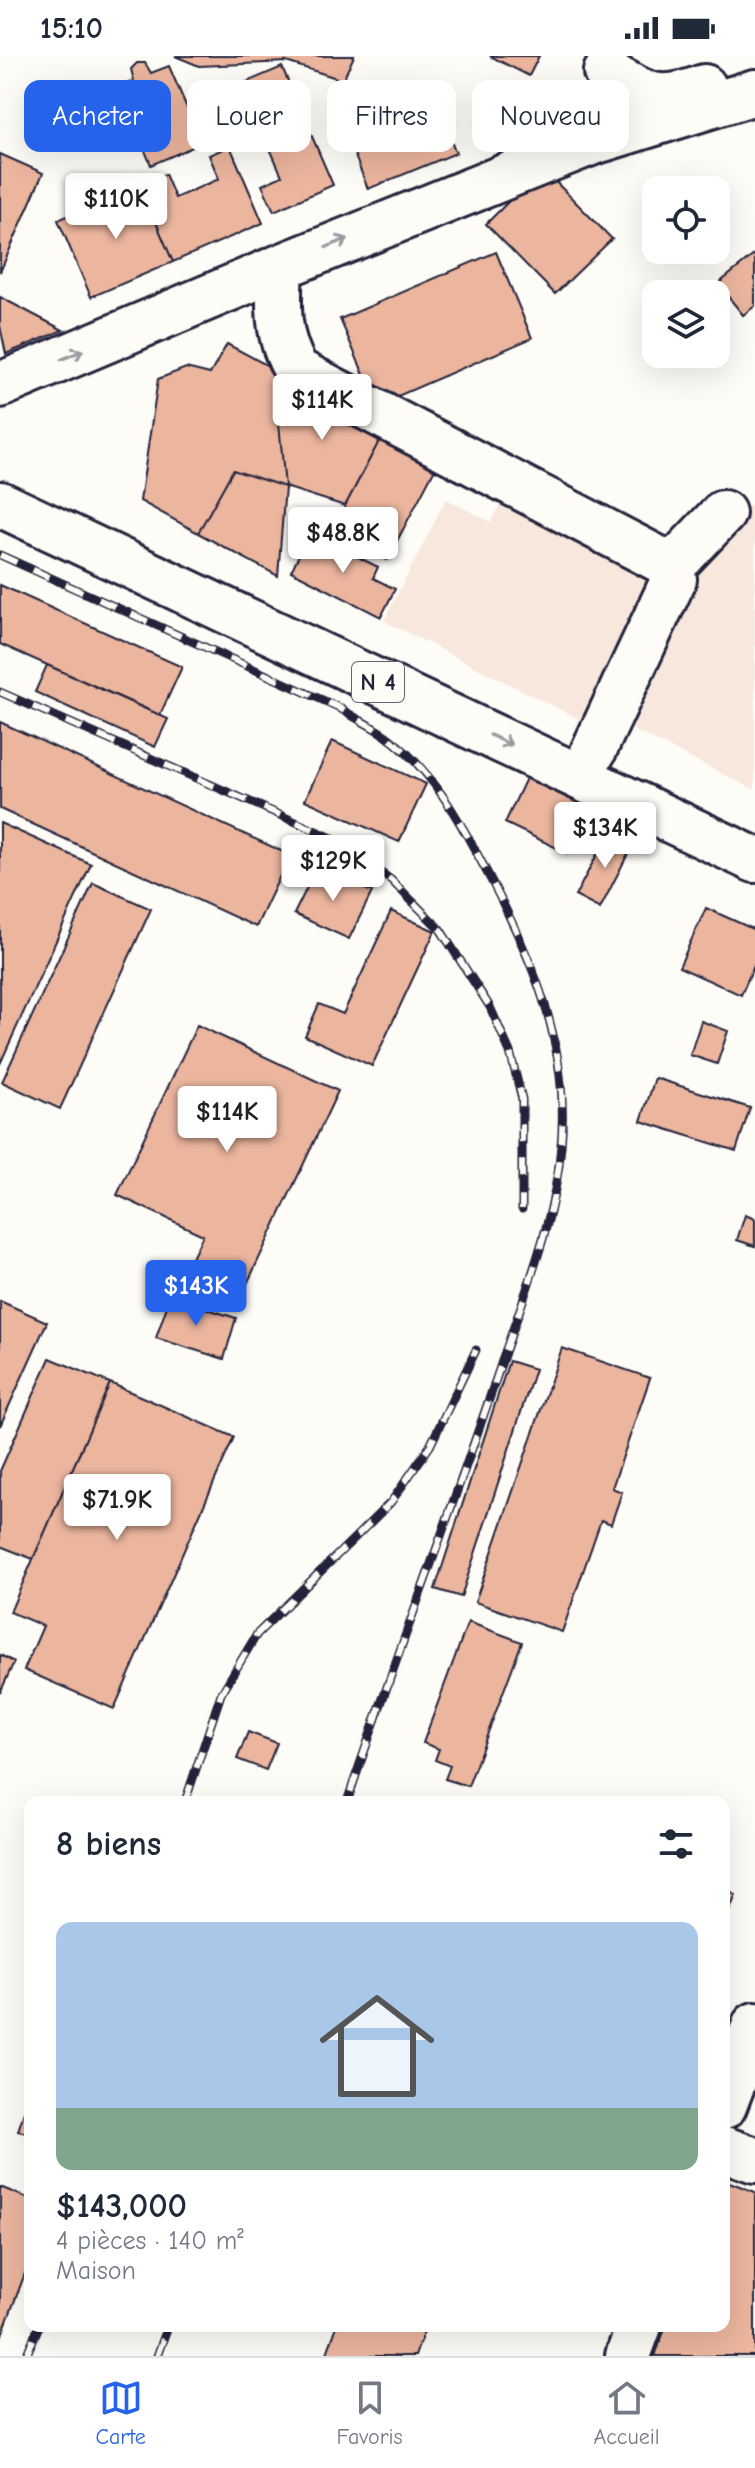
<!DOCTYPE html>
<html lang="fr">
<meta charset="utf-8">
<style>
:root{--surface:#fff;--page:#f2f2f3;--text:#1f2937;--muted:#747a83;--line:#e0e1e3;--accent:#2563eb}
body{margin:0;font-family:"Comic Neue",sans-serif;background:var(--page);color:var(--text);height:100vh;display:flex;flex-direction:column;font-size:30px;white-space:nowrap}
*{box-sizing:border-box;margin:0}
p{font-size:26px;color:var(--muted)}
.icon{flex:none;width:44px;height:44px;fill:none;stroke:currentColor;stroke-width:2;stroke-linecap:round;stroke-linejoin:round}
.map{position:relative;flex:1;overflow:hidden}
.panel{position:absolute;left:24px;top:1740px;width:706px;height:536px;display:flex;flex-direction:column;background:var(--surface);border-radius:16px;box-shadow:0 8px 32px #0002}
.panel>*{flex:none}
.guide{position:absolute;left:24px;top:24px;width:708px;height:72px;display:flex;gap:16px}
.buttons{position:absolute;left:642px;top:120px;display:grid;gap:16px}
.buttons a{display:grid;place-items:center;width:88px;height:88px;border-radius:16px;background:var(--surface);box-shadow:0 8px 32px #0002;font-size:40px}
.price{position:absolute;translate:-50% -68px;padding:0 18px;border-radius:8px;background:#fff;color:#222;font-size:26px;line-height:52px;filter:drop-shadow(0 2px 4px #0008)}
.price::after{content:'';position:absolute;left:50%;top:48px;width:24px;height:18px;margin-left:-12px;background:inherit;clip-path:polygon(0 0,100% 0,50% 100%)}
.price.selected{background:var(--accent);color:#fff}
ul{padding:0;list-style:none}
li{display:grid;align-content:center;gap:16px;height:424px;padding:0 32px}
li span{display:grid;place-items:center;height:248px;border-radius:16px;color:#555}
li>.icon{margin-inline-start:auto}
span .icon{width:144px;height:144px;fill:#fffc;stroke-width:1}
li b{font-size:34px}
h2{display:flex;justify-content:space-between;align-items:center;height:96px;padding:0 32px;font-size:34px}
.chip{padding:0 28px;border-radius:16px;background:var(--surface);box-shadow:0 8px 32px #0002;font-size:28px;line-height:72px}
.chip.selected{background:var(--accent);color:#fff}
.status{display:flex;justify-content:space-between;align-items:center;height:56px;padding:0 40px;background:var(--surface);direction:ltr}
.status svg{height:22px;fill:currentColor}
.dock{display:flex;justify-content:space-around;align-items:center;height:112px;border-top:2px solid var(--line);background:var(--surface);font-size:22px;color:var(--muted)}
.dock a{display:grid;justify-items:center;gap:4px}
.dock .selected{color:var(--accent)}
.map>svg:first-child{display:block}
.built{fill:#f8e7dc}
.building{fill:#ebb59e;stroke:#22223b;stroke-width:2}
.lines{fill:none;stroke-linecap:round;stroke-linejoin:round}
.minor-casing{stroke:#22223b;stroke-width:50}
.major-casing{stroke:#22223b;stroke-width:50}
.minor{stroke:#fdfcf7;stroke-width:44}
.major{stroke:#fdfcf7;stroke-width:44}
.rail-casing{stroke:#22223b;stroke-width:9}
.rail{stroke:#fdfcf7;stroke-width:6;stroke-dasharray:18;stroke-linecap:butt}
.oneway{stroke:#9a9aa2}
.labels{text-anchor:middle;stroke-width:8;stroke-linejoin:round;paint-order:stroke}
.shield{fill:#fdfcf7;stroke:#646373;stroke-width:2}
.shield-label{font-size:24px;font-weight:bold;fill:#22223b}
</style>
<div class="status"><b>15:10</b><svg viewBox="0 0 49 12"><path d="M0 12V9h3v3zM5 12V6h3v6zM10 12V3h3v9zM15 12V0h3v12zM26 1h20v11H26zM47 4h2v5h-2z"/></svg></div>
<div class="map">
<svg width="755" height="2300" viewBox="0 0 755 2300">
<rect width="100%" height="100%" fill="#fdfcf7"/>
<filter id="ink" filterUnits="userSpaceOnUse"><feTurbulence type="fractalNoise" baseFrequency=".0125" numOctaves="2"/><feDisplacementMap in="SourceGraphic" scale="16" xChannelSelector="R" yChannelSelector="G"/><feConvolveMatrix kernelMatrix="1 2 1 2 8 2 1 2 1" color-interpolation-filters="sRGB"/></filter>
<g filter="url(#ink)">
<path class="built" d="M507,435l158,79 -78,153 -203,-102 62,-122 45,23z
M755,444v290l-140,-69 76,-152z"/>
<path class="building" d="M175,0h179l-11,24 -57,-18 -87,4z
M490,0h49l-10,20z
M137,7h8l6,10 18,-7 33,77 -51,22 -33,-78 16,-6 -3,-12z
M282,11l51,118 -59,26 -12,-26 20,-9 -40,-92z
M438,54l18,43 -88,36 -17,-43z
M230,90l33,77 -90,39 -33,-77 25,-11 10,24 44,-19 -10,-24z
M0,98l43,19 -43,99z
M542,112l70,71 -57,55 -69,-70z
M140,129l33,77 -82,35 -33,-77z
M496,196l36,86 -155,67 -37,-86z
M755,198v52l-12,9 -25,-31z
M0,241l63,33 -57,24 -6,-28z
M227,288l47,25 11,118 -52,-17 -35,63 -58,-32 18,-122 28,-11 24,6z
M274,313l111,61 -40,76 -60,-19z
M385,374l55,29 -53,101 -55,-29z
M233,414l52,17 -7,89 -80,-43z
M310,477l68,34 -5,11 22,11 -14,28 -90,-46z
M0,529l182,82 -22,48 -160,-71z
M47,609l121,54 -13,28 -120,-55z
M0,666l290,133 -34,72 -256,-118z
M332,685l94,43 -27,58 -94,-42z
M527,720l63,30 -23,47 -62,-30z
M0,767l91,41 -91,200z
M610,774l24,12 -34,67 -25,-13z
M317,811l55,25 -23,47 -55,-25z
M93,827l58,26 -91,200 -58,-27z
M706,852l49,22v33l-14,32 -62,-28z
M391,855l44,20 -63,135 -67,-30 14,-32 24,10z
M701,965l27,10 -11,33 -27,-9z
M197,969l141,66 -100,212 -55,-26 20,-42 -86,-40z
M655,1022l95,30 -14,43 -95,-30z
M745,1159l10,4v27l-18,-6z
M170,1241l66,21 -12,41 -68,-21z
M0,1245l47,21 -47,104z
M562,1292l88,30 -38,110 10,4 -11,32 -10,-4 -39,112 -87,-30z
M50,1302l60,25 -77,176 -33,-13v-75z
M509,1305l26,8 -74,228 -26,-8z
M110,1327l124,54 -120,272 -90,-39 19,-44 -33,-14z
M468,1566l54,20 -54,144 -23,-7 5,-13 -15,-6 4,-11 -16,-6z
M0,1599l14,7 -14,31z
M248,1676l29,11 -11,27 -29,-11z
M724,1834l12,5 -12,29z
M30,2037v41l-12,-3z
M724,2124l31,12v164h-100l11,-30h58z
M0,2131l30,12v61l-30,80z
M337,2270h89l-11,30h-89z"/>
<g class="lines">
<defs>
<path id="minor" d="M606,16c40,23 52,33 98,15
M280,211c-2,37 -4,71 17,104l373,194 10,-7 43,-45
M0,329l280,-118 262,-105 51,-20 162,-50
M593,696l81,-173 -4,-14
M724,2050l31,-81
M724,2093l31,11
M628,2300l11,-30"/>
<path id="major" d="M0,448l755,356"/>
</defs>
<use href="#minor" class="minor-casing"/>
<use href="#major" class="major-casing"/>
<use href="#minor" class="minor"/>
<use href="#major" class="major"/>
<defs>
<path id="rail" d="M0,499l338,152c15,10 32,18 47,28 50,36 78,92 106,145 44,85 79,168 70,266 -6,76 -37,149 -61,221 -49,146 -104,290 -153,435
M0,636l330,145 61,43 49,49 50,78 20,45 12,47v110
M185,1746l36,-108 36,-60 134,-132 39,-56 46,-96
M26,2300l13,-30
M157,2300l11,-30"/>
</defs>
<use href="#rail" class="rail-casing"/>
<use href="#rail" class="rail"/>
</g>
<defs><path id="oneway-shaft" d="M-6 0H5M1.5-3L5.5 0L1.5 3" fill="none" stroke-width="1.6" stroke-linecap="round" stroke-linejoin="round" transform="scale(2)"/></defs>
<g class="oneway">
<use href="#oneway-shaft" transform="translate(337 187) rotate(-22)"/>
<use href="#oneway-shaft" transform="translate(72 299) rotate(-23)"/>
<use href="#oneway-shaft" transform="translate(501 684) rotate(25)"/>
</g>
</g>
<g class="labels">
<rect class="shield" x="352" y="606" width="52" height="40" rx="6"/>
<g class="shield-label">
<text x="378" y="634">N 4</text>
</g>
</g>
</svg>
<div class="buttons">
<a><svg class="icon" aria-label="locate" viewBox="0 0 24 24"><circle cx="12" cy="12" r="6"/><path d="M12 2v4M12 18v4M2 12h4M18 12h4"/></svg></a>
<a><svg class="icon" aria-label="layers" viewBox="0 0 24 24"><path d="M12 4l9 5-9 5-9-5zM3 14l9 5 9-5"/></svg></a>
</div>
<b class="price" style="left:116px;top:185px">$110K</b>
<b class="price" style="left:322px;top:386px">$114K</b>
<b class="price" style="left:343px;top:519px">$48.8K</b>
<b class="price" style="left:605px;top:814px">$134K</b>
<b class="price" style="left:333px;top:847px">$129K</b>
<b class="price" style="left:227px;top:1098px">$114K</b>
<b class="price selected" style="left:196px;top:1272px">$143K</b>
<b class="price" style="left:117px;top:1486px">$71.9K</b>
<div class="guide">
<a class="chip selected">Acheter</a>
<a class="chip">Louer</a>
<a class="chip">Filtres</a>
<a class="chip">Nouveau</a>
</div>
<section class="panel">
<h2>8 biens<svg class="icon" aria-label="filters" viewBox="0 0 24 24"><path d="M4 7h16M4 17h16"/><circle cx="9" cy="7" r="2"/><circle cx="15" cy="17" r="2"/></svg></h2>
<ul>
<li><span style="background:linear-gradient(#a9c7e8 75%,#7fa58c 0)"><svg class="icon" aria-label="home" viewBox="0 0 24 24"><path d="M3 11l9-7 9 7M6 9v11h12V9"/></svg></span><div><b>$143,000</b><p>4 pièces · 140 m²</p><p>Maison</p></div></li>
</ul>
</section>
</div>
<nav class="dock">
<a class="selected"><svg class="icon" aria-label="map" viewBox="0 0 24 24"><path d="M3 6l6-2 6 2 6-2v14l-6 2-6-2-6 2zM9 4v14M15 6v14"/></svg>Carte</a>
<a><svg class="icon" aria-label="saved" viewBox="0 0 24 24"><path d="M7 4h10v16l-5-4-5 4z"/></svg>Favoris</a>
<a><svg class="icon" aria-label="home" viewBox="0 0 24 24"><path d="M3 11l9-7 9 7M6 9v11h12V9"/></svg>Accueil</a>
</nav>
